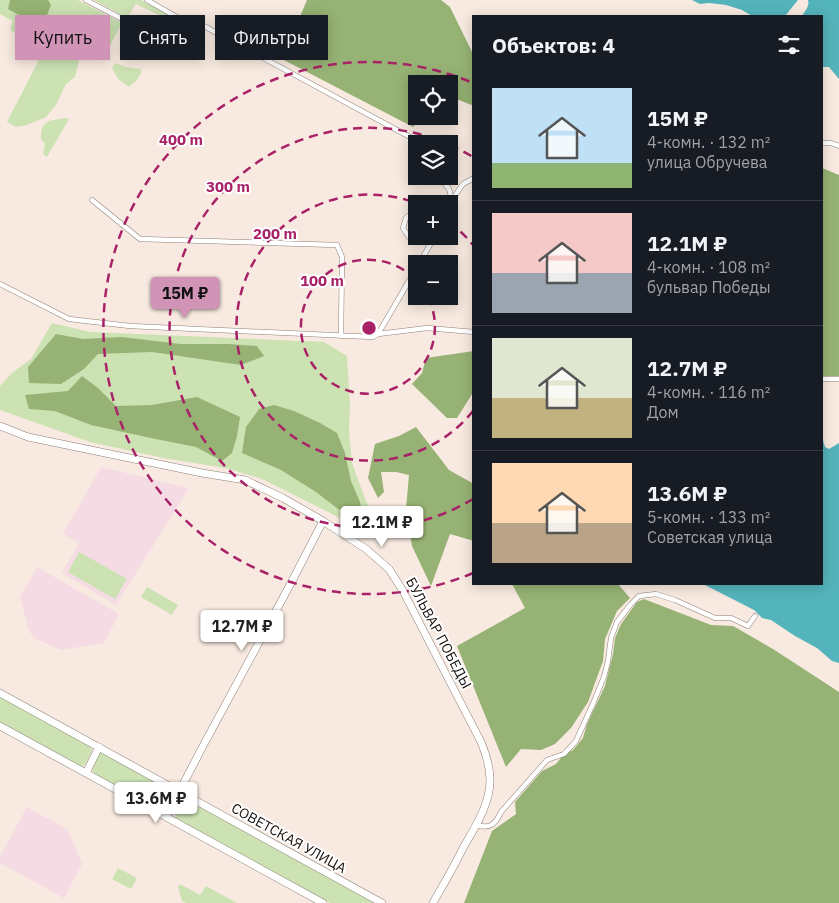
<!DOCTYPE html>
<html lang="ru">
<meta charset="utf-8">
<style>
:root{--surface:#171b24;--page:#20242c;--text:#f1f3f6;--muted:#9ea1a6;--line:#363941;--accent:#d194b6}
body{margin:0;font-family:"IBM Plex Sans",sans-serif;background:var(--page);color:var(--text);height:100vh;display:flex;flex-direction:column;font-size:19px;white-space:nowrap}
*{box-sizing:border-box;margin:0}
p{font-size:16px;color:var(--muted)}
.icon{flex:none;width:28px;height:28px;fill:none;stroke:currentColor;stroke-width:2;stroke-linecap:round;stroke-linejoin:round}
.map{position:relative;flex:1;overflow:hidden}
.panel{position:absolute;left:472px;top:15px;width:351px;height:570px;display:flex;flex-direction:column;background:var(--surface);border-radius:0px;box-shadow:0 2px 12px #0003}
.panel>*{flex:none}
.hud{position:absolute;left:15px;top:15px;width:382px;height:45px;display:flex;gap:10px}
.buttons{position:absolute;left:408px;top:75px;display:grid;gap:10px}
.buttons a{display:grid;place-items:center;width:50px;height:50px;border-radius:0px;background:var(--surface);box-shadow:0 2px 12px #0003;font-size:25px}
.price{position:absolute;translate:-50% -42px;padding:0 11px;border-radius:5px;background:#fff;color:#222;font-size:16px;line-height:32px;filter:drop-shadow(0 1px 2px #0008)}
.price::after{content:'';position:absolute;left:50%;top:30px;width:15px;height:11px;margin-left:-8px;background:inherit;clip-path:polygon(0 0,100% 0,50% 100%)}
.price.active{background:var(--accent);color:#111}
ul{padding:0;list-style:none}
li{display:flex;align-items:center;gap:15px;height:125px;padding:0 20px}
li+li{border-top:1px solid var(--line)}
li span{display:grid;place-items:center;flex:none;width:140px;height:100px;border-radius:0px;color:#555}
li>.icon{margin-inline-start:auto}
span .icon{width:60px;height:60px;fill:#fffc;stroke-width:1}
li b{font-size:21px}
h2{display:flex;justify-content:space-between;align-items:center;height:60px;padding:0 20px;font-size:21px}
.pill{padding:0 18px;border-radius:0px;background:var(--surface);box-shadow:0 2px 12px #0003;font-size:18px;line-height:45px}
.pill.active{background:var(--accent);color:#111}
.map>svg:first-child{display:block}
.education{fill:#f5dbe3}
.green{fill:#cce2b3}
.forest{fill:#96b274}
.water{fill:#54b4bb}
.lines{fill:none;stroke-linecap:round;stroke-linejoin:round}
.street-casing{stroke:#8d8178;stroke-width:5.5}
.secondary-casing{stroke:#8d8178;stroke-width:8}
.street{stroke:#fff;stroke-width:4.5}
.secondary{stroke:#fff;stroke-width:7}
.ring{fill:none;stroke:#a92167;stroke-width:2.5;stroke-dasharray:9 6}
.labels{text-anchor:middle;stroke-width:4;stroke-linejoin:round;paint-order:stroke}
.street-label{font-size:14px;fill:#17120f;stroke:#fff}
.centre{fill:#a92167;stroke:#fff;stroke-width:2.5}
.ring-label{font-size:15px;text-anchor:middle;font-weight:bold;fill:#a92167;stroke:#fff;stroke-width:4;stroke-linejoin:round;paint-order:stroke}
</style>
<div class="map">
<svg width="839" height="903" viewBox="0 0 839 903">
<rect width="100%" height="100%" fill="#f8eae0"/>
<path class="education" d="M101,467l88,21 -73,117 -54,-32 17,-30 -16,-9z
M37,567l82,47 -15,29 -43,7 -25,-11 -7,-8 -9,-34z
M27,807l41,23 14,34 -18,34 -64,-35v-6z"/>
<path class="green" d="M0,0h78l44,23 -18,34 -22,-8 -7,28 -9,7 -10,21 -10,12 -19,8 -11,2 -9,-5 37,-72 -34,-20 3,-9 -13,-7z
M94,0h47l42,23 -1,3 -46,-22 -9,14z
M115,63l11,4 15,2v4l-5,8 -7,6 -11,-8 -6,-11z
M65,118l4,1 -22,38 -4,-3 2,-10 -4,-5c0,-19 7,-18 24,-21z
M52,323l38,9 234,10 23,14 3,49 -1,25 3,33 12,33 8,19 -16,11 -94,-47 -37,-11 -62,-10 -73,-16 -90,-32v-24l12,-13 19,-14z
M79,552l48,27 -12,20 -47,-27z
M147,587l31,18 -6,10 -31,-18z
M0,696l91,50 1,5 -7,14 -5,1 -80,-44z
M100,753h3l68,38 -3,4 -6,1 -2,4 2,4 -1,6c-9,-5 -17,-6 -16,-18l-17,-10 -5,4 -5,1 -24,-13 -2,-6z
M184,799l194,104h-48l-155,-85z
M118,868l19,10 -6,11 -19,-10z
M180,884l20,11 6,-9 31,17h-51l-4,-2 -4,-14z"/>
<path class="forest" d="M10,0h38l3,5 -7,18h-11l-25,-14z
M307,0h134l9,7 24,49v50l-25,-10v-12h-33v32h8l-11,11 -131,-68z
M822,168l17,7v201h-16z
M56,334l27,5 39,-2 58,7h48l29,2 7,10 -23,9 -89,-13 -54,2 -14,15 -23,15 -32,-1 -1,-16z
M474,351v40l-17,27h-10l-35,-34 10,-11 4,-15z
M82,376l16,12 18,18 36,-1 45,-8 43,20 -3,19 -5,17 -10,8 -26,-14 -45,-9 -60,-13 -36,-14 -26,-2 -4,-14 43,-4z
M274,405l20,6 26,12 17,10 8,20 6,28 9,21 3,19 -25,-12 -22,-17 -35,-22 -39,-17 4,-26 13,-18z
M416,427l33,43 25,14v57l-24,-7 -19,52 -19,-40 -6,-37 3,-34 -13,-3h-15l3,20 -6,6 -10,-20 7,-34 24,-8z
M512,584h106l12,14 -13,13 -12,28 -2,22 -15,41 -17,26 -16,16 -14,6 -20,-1 -15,18 -49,-121 68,-38z
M644,599l67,26 22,1 40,23 66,43v211h-375l28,-72 24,-17 -1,-12 27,-31 14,-7 8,-10 9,-4 10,-12 4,-14 18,-38 8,-32 2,-16 6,-14 16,-22z"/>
<path class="water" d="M692,0h106l-13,16h-33l-10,-6 -16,-5 -17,-2 -9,1z
M808,0h31v79l-10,-12h-6l-1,-51h-20c3,-5 8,-10 6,-16z
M823,440l2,7 4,2 10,-6v220l-7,-2 -15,-13 -22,-12 -24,-16 -9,-2 -8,-8 -51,-26h119z"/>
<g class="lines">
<defs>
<path id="street" d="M86,0l38,20
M147,0l33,19 9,-1 234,126
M822,143h9l8,3
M443,176l-1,5 7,8 3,11
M92,200l48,39 197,6 5,12 -1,79
M449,207l3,-7 11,-16 11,-6
M416,214l-4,-1 -6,5 -3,10 6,9 22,6
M419,264l16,-28
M0,284l69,35 61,7 243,11 5,-3 49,-6 47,4
M378,334l38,-65
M822,379h17
M476,825c14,4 19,0 25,-13l46,-52 17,-6 12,-13 16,-35 12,-29 4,-16 3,-23 6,-16 14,-18 8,-8 17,-2 19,6 40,18h16l17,8 7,-10"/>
<path id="secondary" d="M0,426l28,11 174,36 43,7 38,18 40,23 43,28 23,20 14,22 78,151c5,12 9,25 9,38 0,25 -15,47 -27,68 -9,19 -20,37 -30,55
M0,693l382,210
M0,726l323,177
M86,773l13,-26
M166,817l37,-71 88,-163 32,-62"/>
</defs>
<use href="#street" class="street-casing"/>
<use href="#secondary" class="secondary-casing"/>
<use href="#street" class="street"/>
<use href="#secondary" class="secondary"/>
</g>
<g class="ring">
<path d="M428 297A67 67 0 1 1 416 280"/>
<path d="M473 411A133 133 0 1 1 416 203M449 222A133 133 0 0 1 473 245"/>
<path d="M473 499A200 200 0 1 1 446 143M450 145A200 200 0 0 1 473 157"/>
<path d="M473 573A266 266 0 1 1 473 83"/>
</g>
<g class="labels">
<g class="street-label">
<text transform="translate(439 633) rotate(62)" y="5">БУЛЬВАР ПОБЕДЫ</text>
<text transform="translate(289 838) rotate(29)" y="5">СОВЕТСКАЯ УЛИЦА</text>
</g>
</g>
<circle cx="369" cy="328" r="8" class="centre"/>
<g class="ring-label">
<text x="181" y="145">400 m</text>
<text x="228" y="192">300 m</text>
<text x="275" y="239">200 m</text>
<text x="322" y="286">100 m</text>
</g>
</svg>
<div class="buttons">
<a><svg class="icon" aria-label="locate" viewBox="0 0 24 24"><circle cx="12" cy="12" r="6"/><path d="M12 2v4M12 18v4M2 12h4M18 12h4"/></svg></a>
<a><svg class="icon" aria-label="layers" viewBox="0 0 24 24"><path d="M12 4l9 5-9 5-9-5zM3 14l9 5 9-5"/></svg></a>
<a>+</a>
<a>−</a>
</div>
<b class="price active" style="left:185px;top:319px">15M ₽</b>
<b class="price" style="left:382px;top:548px">12.1M ₽</b>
<b class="price" style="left:242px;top:652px">12.7M ₽</b>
<b class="price" style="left:156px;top:824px">13.6M ₽</b>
<div class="hud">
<a class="pill active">Купить</a>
<a class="pill">Снять</a>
<a class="pill">Фильтры</a>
</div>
<section class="panel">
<h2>Объектов: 4<svg class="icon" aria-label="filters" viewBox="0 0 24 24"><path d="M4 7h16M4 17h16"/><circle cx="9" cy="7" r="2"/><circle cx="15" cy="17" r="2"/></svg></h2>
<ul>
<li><span style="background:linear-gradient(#bfe0f5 75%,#8fb573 0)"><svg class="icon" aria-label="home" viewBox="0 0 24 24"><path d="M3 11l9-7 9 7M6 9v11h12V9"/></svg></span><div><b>15M ₽</b><p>4-комн. · 132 m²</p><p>улица Обручева</p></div></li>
<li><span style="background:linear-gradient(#f6c9c9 60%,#9aa5b1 0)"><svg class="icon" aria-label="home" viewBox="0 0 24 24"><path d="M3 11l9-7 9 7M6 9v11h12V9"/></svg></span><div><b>12.1M ₽</b><p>4-комн. · 108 m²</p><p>бульвар Победы</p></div></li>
<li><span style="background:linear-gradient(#dfe7d0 60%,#c2b280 0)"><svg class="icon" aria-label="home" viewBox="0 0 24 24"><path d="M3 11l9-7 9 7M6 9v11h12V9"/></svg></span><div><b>12.7M ₽</b><p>4-комн. · 116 m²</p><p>Дом</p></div></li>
<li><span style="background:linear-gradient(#ffd9b3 60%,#b9a48a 0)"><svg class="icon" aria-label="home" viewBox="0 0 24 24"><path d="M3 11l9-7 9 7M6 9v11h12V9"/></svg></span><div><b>13.6M ₽</b><p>5-комн. · 133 m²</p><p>Советская улица</p></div></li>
</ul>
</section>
</div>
